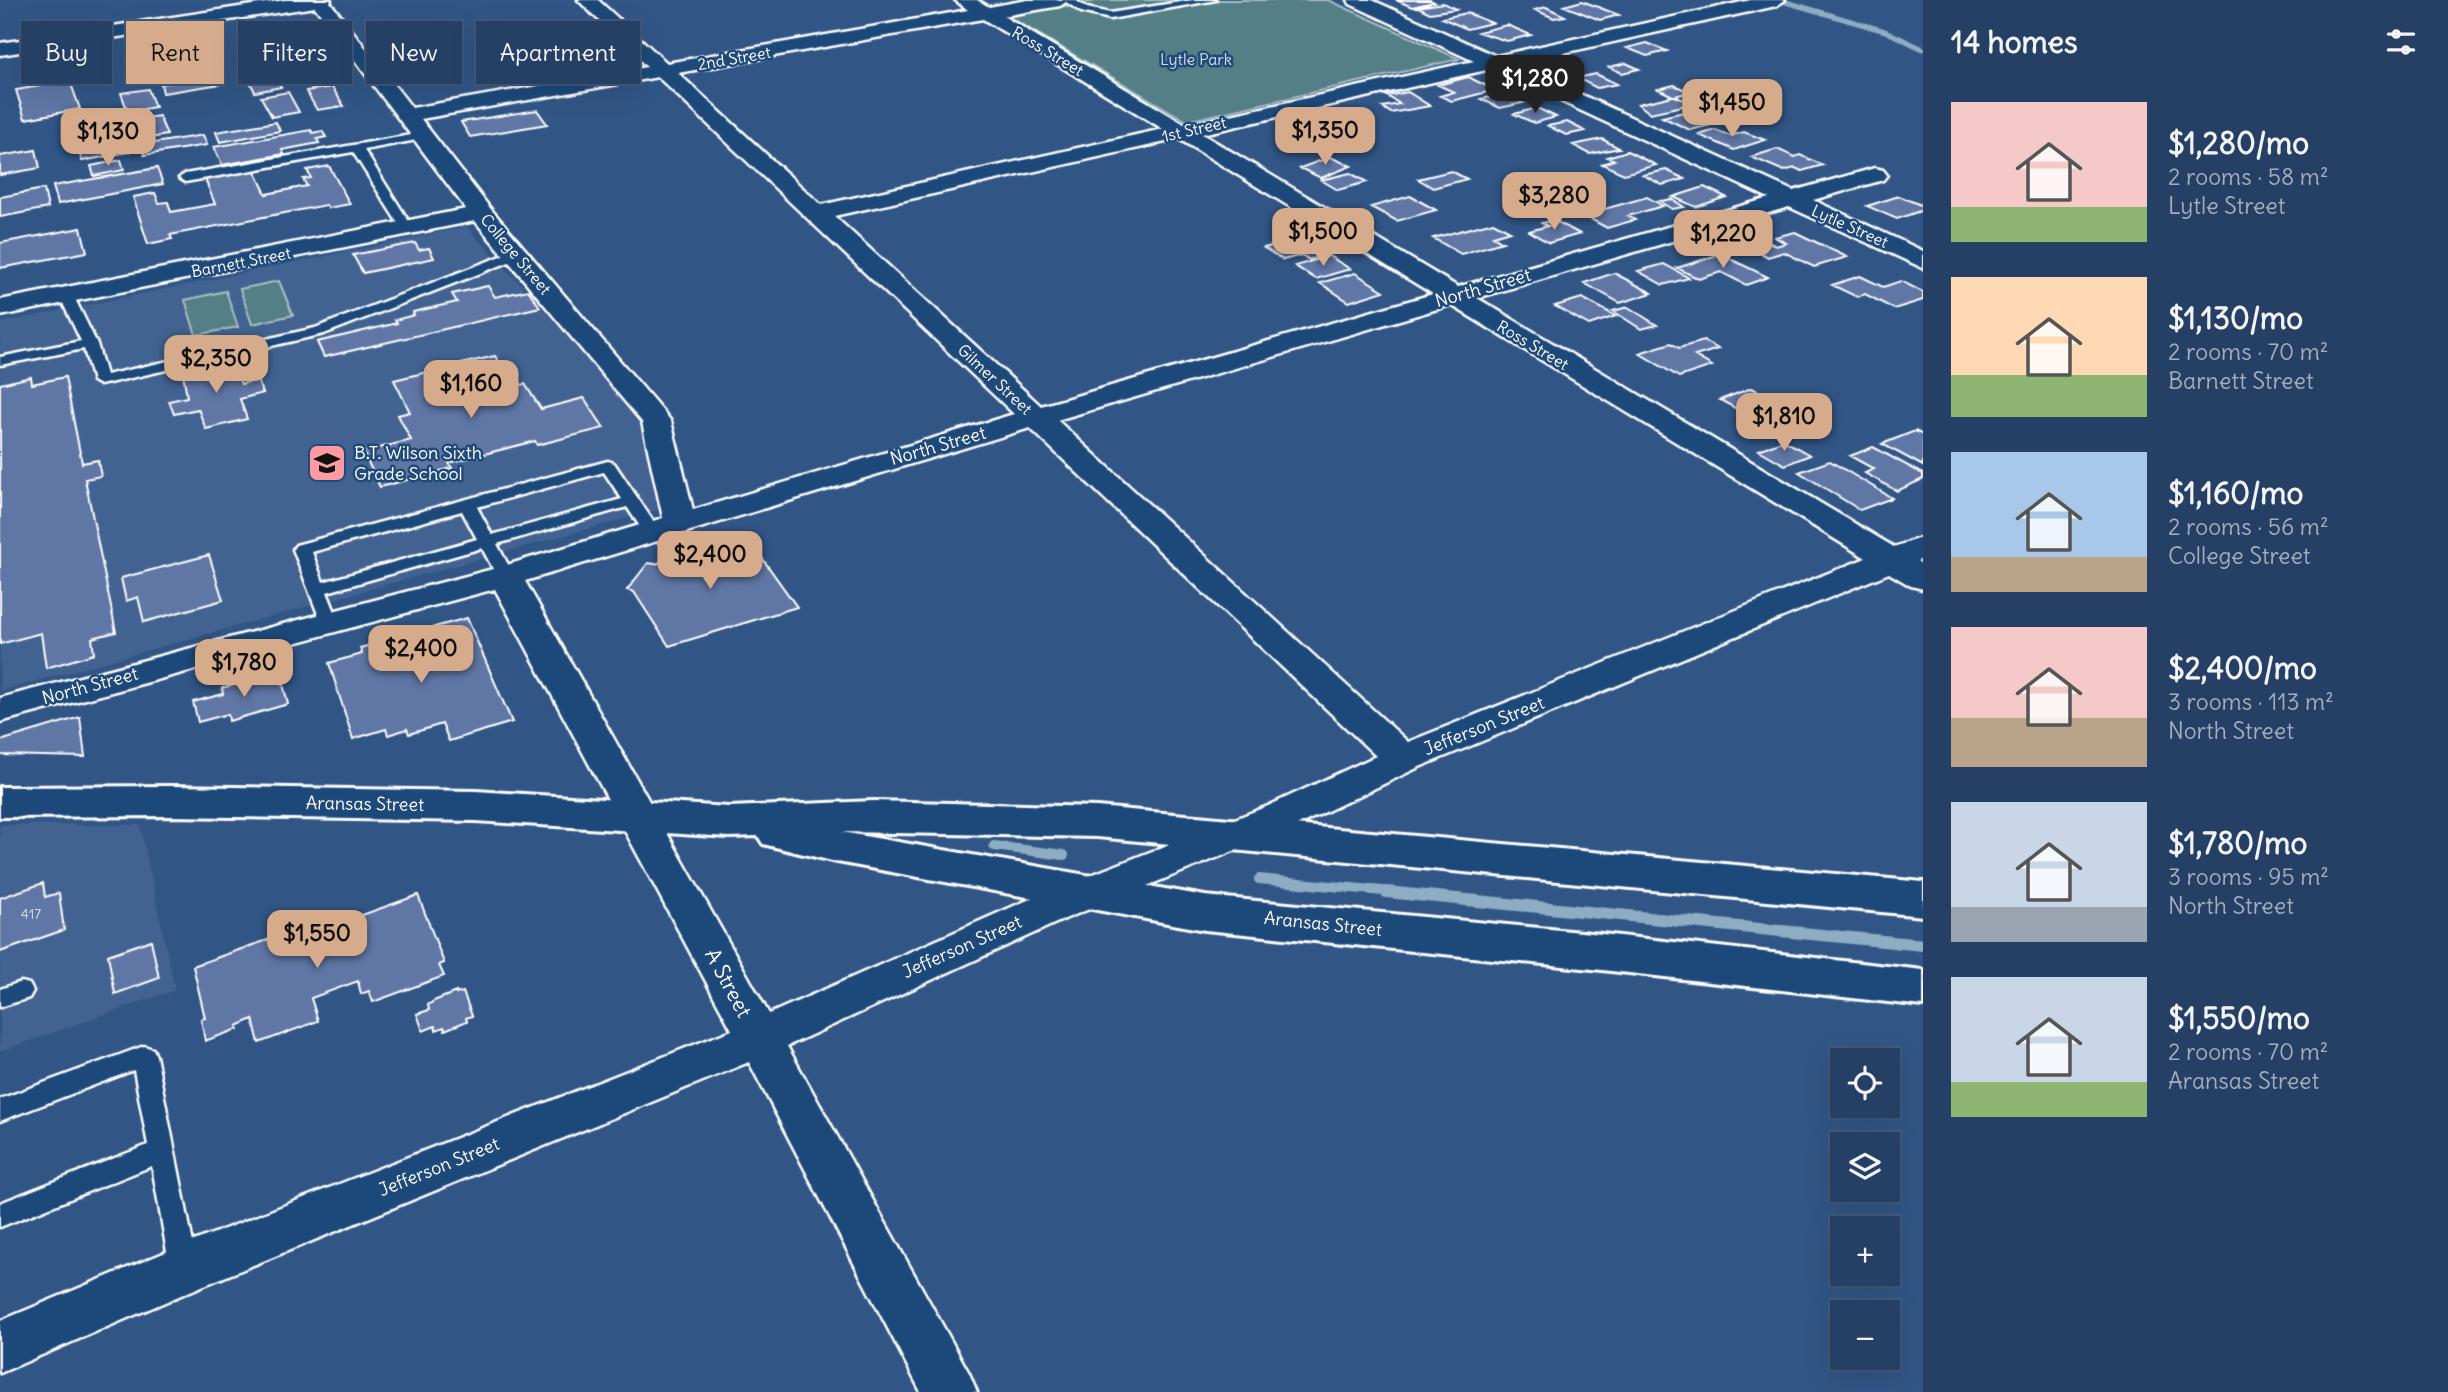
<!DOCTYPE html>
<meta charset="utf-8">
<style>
:root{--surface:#254064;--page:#2d476a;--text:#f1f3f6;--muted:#a3afbf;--line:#425978;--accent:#d6ab8b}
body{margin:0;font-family:Delius,sans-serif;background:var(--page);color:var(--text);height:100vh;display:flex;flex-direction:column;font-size:26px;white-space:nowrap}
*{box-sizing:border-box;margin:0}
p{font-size:23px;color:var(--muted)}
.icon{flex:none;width:38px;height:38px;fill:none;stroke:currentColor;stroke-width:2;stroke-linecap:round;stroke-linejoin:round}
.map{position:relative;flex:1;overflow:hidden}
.drawer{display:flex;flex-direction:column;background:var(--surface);width:525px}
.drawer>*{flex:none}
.guide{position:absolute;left:21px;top:21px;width:665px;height:63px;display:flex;gap:14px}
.tools{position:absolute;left:1830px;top:1048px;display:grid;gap:14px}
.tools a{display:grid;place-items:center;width:70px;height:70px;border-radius:0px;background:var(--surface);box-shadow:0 7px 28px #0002,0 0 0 2px var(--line);font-size:35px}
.price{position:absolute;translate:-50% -60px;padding:0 16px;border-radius:14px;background:var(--accent);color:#111;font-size:23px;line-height:46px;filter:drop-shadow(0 2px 4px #0008)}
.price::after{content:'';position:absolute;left:50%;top:42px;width:21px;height:16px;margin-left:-10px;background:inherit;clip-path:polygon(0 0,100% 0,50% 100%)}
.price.current{background:#222;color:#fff}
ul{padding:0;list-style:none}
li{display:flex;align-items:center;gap:21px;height:175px;padding:0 28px}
li span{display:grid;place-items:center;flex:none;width:196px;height:140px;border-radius:0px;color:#555}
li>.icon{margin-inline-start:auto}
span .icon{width:84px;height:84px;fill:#fffc;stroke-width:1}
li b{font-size:30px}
h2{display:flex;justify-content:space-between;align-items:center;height:84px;padding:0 28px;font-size:30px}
.tag{padding:0 24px;border-radius:0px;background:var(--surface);box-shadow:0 7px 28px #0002,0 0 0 2px var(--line);font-size:24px;line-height:63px}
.tag.current{background:var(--accent);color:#111}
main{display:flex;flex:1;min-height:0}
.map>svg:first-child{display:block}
.built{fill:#436392}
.green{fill:#547f87;stroke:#aabfc3;stroke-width:2}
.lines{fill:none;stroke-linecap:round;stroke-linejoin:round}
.stream-far2{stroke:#8cadc3;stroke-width:5}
.stream-far1{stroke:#8cadc3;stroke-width:10}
.stream{stroke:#8cadc3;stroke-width:12}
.building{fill:#6177a6;stroke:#fff;stroke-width:2}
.lane-casing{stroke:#fff;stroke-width:5}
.street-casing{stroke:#fff;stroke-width:5}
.secondary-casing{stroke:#fff;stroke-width:6}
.lane{fill:#1f4a7a;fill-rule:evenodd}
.street{fill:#1f4a7a;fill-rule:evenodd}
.secondary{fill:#1f4a7a;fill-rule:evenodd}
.labels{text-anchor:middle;stroke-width:5;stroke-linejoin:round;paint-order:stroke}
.number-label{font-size:14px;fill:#d8dde9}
.far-street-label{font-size:16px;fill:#fff;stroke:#1f4a7a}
.far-park-label{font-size:16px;fill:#d4dfe1;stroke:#1f4a7a}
.street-label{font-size:18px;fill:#fff;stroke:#1f4a7a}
.poi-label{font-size:18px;fill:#fff;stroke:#1f4a7a;text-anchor:start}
.near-street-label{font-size:21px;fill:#fff;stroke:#1f4a7a}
</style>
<main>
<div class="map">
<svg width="1923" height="1392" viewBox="0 0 1923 1392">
<rect width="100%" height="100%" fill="#315686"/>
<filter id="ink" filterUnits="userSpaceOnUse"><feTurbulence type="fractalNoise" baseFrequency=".0143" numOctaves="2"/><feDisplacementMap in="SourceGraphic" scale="14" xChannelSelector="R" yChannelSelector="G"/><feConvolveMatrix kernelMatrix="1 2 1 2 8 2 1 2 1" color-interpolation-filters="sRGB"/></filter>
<g filter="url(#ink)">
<path class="built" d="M467,227l179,192 18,89 -664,183v-368z
M0,825h140l35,165 -175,61z"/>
<path class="green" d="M1101,0h227l131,59 -272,62 -179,-105z
M279,281l14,34 -41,9 -12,-35z
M226,291l12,36 -42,8 -11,-35z"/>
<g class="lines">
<path class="stream-far2" d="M1779,0l106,31 38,18"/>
<path class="stream-far1" d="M994,846l70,9
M1259,879l144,14"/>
<path class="stream" d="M1386,892l537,53"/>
</g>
<path class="building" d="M1396,0h34l4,2 -22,5z
M1582,1l37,14 -19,5 -36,-14z
M1443,3l13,6 -26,4 -12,-6z
M1546,7l19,9 -11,2 -19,-8z
M1467,13l25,10 -25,6 -25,-11z
M1507,25l24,10 -24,6 -29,-9z
M1647,43l20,8 -20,5 -20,-8z
M1553,61l21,7 -12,5 -20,-7z
M316,62l11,18 -26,4 -10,-17z
M1626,63l13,6 -17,4 -13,-6z
M271,70l10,17 -26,5 -9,-18z
M1596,74l21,10 -20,4 -20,-10z
M218,75l3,9 -58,9 -2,-9z
M1468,77l27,13 -43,11 -12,-5 14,-4 -16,-7z
M70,81l10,28 -55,10 -9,-29z
M1674,85l16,7 -15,4 17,8 -42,9 -12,-9 35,-8 -15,-7z
M332,87l12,19 -27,4 -11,-19z
M148,89l7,18 -27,5 -7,-19z
M288,92l11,20 -27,5 -11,-20z
M1408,92l22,14 -39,7 -9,-6 18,-3 -13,-8z
M1504,94l19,9 -23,5 -19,-9z
M1537,108l19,9 -22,6 -20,-9z
M537,110l10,14 -77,13 -9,-15z
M1692,110l14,7 8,-2 14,6 -38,9 -28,-13z
M114,113l15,39 -47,9 -13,-40z
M159,116l8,19 -29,5 -7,-20z
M276,122l4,9 -60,11 -4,-10z
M1567,122l18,9 -19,4 -18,-9z
M311,130l2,3 9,-2 4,6 -9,2 2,4 -37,7 2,4 -62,11 -8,-18z
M1715,130l15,6 14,-4 21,8 -31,10 -35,-15z
M203,135l4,10 -63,10 -2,-10z
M1602,139l17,9 -29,6 -17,-9z
M1777,149l18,8 5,-2 23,10 -21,6 -7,-3 -11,3 -33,-14z
M36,150l4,18 -40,7v-19z
M1627,151l29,14 -32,9 -22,-10 12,-4 -7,-3z
M1330,157l21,9 -30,12 -21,-10z
M121,160l3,10 -30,6 -3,-10z
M329,166l21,38 -22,4 -2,-3 -156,30 2,4 -24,5 -15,-47 22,-4 4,10 9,-1 3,10 44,-8 -10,-25 49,-10 12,25 41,-8 -4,-7 8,-1 -4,-8z
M157,168l6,16 -105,20 -5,-18z
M1666,170l19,9 -23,6 -19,-10z
M1451,171l16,8 -34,9 -15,-9z
M1350,173l17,9 -29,8 -17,-10z
M1704,187l22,10 -30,10 -23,-10z
M44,189l4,19 -48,9v-20z
M1410,196l26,14 -39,11 -26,-14z
M1899,196l24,10v4l-26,9 -30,-13z
M1647,197l16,9 -35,10 7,4 -28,8 -24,-13z
M1672,199l12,8 -12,2 -12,-8z
M1554,220l26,14 -31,9 -20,-12 19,-5 -6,-3z
M1493,222l17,9 -17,5 10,6 -42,12 -28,-16z
M81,228l6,24 -87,16v-25z
M1795,232l52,25 -33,10 -30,-15 -16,5 -20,-11 19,-5 9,5 10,-3 -11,-6z
M1302,238l27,16 -20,6 -7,-5 -19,5 -19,-12z
M415,243l4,7 10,-2 5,10 -71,15 -10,-18z
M1720,254l48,23 -22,8 -25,-13 -22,7 -22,-11z
M1329,256l21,13 -34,10 -21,-13z
M1664,264l25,14 -26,7 -25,-14z
M1355,273l29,18 -35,11 -29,-19z
M1614,273l38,20 -32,10 -36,-20z
M1860,276l23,11 18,-6 22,11v8l-29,9 -29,-15 -8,3 -25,-12z
M488,286l7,11 33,-7 12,17 -216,50 -7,-15 80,-19 -2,-3 19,-5 -1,-3 44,-10 -5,-8z
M1582,298l34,18 -27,9 -34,-19z
M1628,307l29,18 -16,4 -28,-18z
M1704,341l14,8 -23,7 17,10 -33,11 -40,-24 32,-10 8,5z
M495,356l19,30 11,-2 16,25 43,-11 20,30 -67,17 -2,-4 -86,22 3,5 -72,19 -17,-35 48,-12 -13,-25 12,-3 -16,-32z
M231,362l10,22 16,-4 6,13 -23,6 7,20 -41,10 -8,-20 -24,5 -5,-13 18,-4 -4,-24z
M31,377l1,7 33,-7 17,86 16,-3 3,16 -16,3 31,153 -24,6 2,16 -48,14 -5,-35 -41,11v-260z
M1751,388l28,12 -33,14 -26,-14z
M1915,431l8,4v31l-41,-22z
M1783,440l27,15 -25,10 -26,-15z
M1873,447l50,27v5l-26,12 -32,-18 9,-4 -24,-13z
M1830,461l62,37 -32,12 -61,-38z
M747,537l50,70 -128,39 -35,-54 -7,-2 21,-27 7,1z
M209,555l14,45 -79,22 -6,-25 -12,4 -5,-23z
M467,618l45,104 -63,19 -7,-17 -33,10 -2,-5 -19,6 -2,-6 -33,10 -24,-76 33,-9 -2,-6z
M280,672l8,32 -59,17 -1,-7 -30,8 -5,-20 30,-8 -1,-6z
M80,717l5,40 -85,-2v-14z
M43,883l2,14 14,-4 5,37 -64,22v-54z
M418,895l26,68 -5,2 5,11 -71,26 -4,-11 -8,3 -3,-13 -47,17 7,23 -59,22 -6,-24 -16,7 1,3 -33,12 -4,-22 4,-1 -12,-52 100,-35 2,8z
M151,940l8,38 -44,16 -7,-39z
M456,992v2l7,-2 9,24 -6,2 1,3 -22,9 -1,-3 -8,3 -1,-4 -12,5 -6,-17 12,-4 -1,-5 6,-4z"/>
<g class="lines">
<defs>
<path id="lane" d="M1063,0h12l12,8 23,5 83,-13h23l-106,19 -29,-7z
M423,133l6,3 -2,2 -63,12 49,78 -6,4 -6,-4 -48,-76 -168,30 -6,-4 6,-4z
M517,250l7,4 -2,3 -198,77 -224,51 -7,-4 -9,-32 -84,16v-8l81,-16 -21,-44 7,-4 7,4 23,47 9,31 209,-47z
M608,461l6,2 45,67 -2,4h-12l-18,-27 -130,37 17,32 -3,4h-12l-17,-32 -155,44 12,30 -9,6 -9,-6 -28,-73 3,-4zM604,472l18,27 -130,36 -15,-28zM462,511l15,28 -154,43 -11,-30z
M21,982l8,2 4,7 -4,7 -29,9v-18z
M144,1046l9,3 3,7 42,213 -4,9 -10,4 -10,-4 -4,-9 -18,-103 -152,61v-24l148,-58 -14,-75 -134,51v-22z"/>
<path id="street" d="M285,0h46l-1,2 82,106 235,-41 -69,-67h20l69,63 301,-53 -13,-10h22l12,7 39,-7h41l-9,6 -57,10 183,109 288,-64 -124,-57 -2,-4h24l124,56 255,-56h34l-9,6 -262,58 279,127 82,-23 8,2 4,5 -4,5 -70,20 110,51v17l-134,-61 -312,91 417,249 29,-10v22l-6,2 6,4v24l-12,-3 -22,-13 -472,195 -121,58 -229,92 -280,128 182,327 8,19h-56l-172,-330 -547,224 -202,87v-52l166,-69 566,-222 -237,-441 -495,133v-24l493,-129 170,-51 -21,-96 -167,-201 -475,95v-16l466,-91 -151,-202 -315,48v-12zM983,19l180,110 -342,76 -143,-132zM1491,69l278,129 -311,89 -256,-153zM658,77l356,337 -321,96 -22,-89 -5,-6 -176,-207 -69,-89zM1179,139l254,155 -392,112 -207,-190zM1451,305l415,253 -458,184 -351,-322zM1030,428l346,328 -108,50 -231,90 -268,118 -244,-433z"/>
<path id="secondary" d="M171,786l305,5 253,16 145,-6 223,6 826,75v34l-826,-79 -255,-5 363,64 397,38 321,36v36l-321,-36 -397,-40 -373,-69 -69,-17 -5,-8 -29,1 -253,-16 -305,-5 -171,1v-30z"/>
</defs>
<use href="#lane" class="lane-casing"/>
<use href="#street" class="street-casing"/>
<use href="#secondary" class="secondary-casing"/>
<use href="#lane" class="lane"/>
<use href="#street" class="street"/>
<use href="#secondary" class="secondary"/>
</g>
</g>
<defs>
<symbol id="school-square" viewBox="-11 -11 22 22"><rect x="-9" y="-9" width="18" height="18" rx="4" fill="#ff9aa2" stroke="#1f4a7a"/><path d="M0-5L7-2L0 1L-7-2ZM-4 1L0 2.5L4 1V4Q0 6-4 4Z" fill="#111"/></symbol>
</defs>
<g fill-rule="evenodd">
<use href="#school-square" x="305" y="441" width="44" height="44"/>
</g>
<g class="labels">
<g class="number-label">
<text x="31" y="919">417</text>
</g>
<g class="far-street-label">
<text transform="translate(1048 51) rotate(31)" y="6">Ross Street</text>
<text transform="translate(734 58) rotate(-10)" y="6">2nd Street</text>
<text transform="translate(1194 129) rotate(-13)" y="6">1st Street</text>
<text transform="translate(1850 226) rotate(24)" y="6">Lytle Street</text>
<text transform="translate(516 254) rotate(50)" y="6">College Street</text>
<text transform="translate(241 262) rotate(-11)" y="6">Barnett Street</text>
<text transform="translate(1533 345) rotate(31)" y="6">Ross Street</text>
<text transform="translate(995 379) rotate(43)" y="6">Gilmer Street</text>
</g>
<g class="far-park-label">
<text x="1196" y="65">Lytle Park</text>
</g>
<g class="street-label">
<text transform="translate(1483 288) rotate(-16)" y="6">North Street</text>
<text transform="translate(938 446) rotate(-16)" y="6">North Street</text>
<text transform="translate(90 686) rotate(-15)" y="6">North Street</text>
<text transform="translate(1484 726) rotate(-22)" y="6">Jefferson Street</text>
<text transform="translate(365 804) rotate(1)" y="6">Aransas Street</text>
<text transform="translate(1323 924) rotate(6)" y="6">Aransas Street</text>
<text transform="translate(962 947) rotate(-24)" y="6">Jefferson Street</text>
<text transform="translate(439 1167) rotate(-22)" y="6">Jefferson Street</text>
</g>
<g class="poi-label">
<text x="354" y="459">B.T. Wilson Sixth<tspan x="354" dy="21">Grade School</tspan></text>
</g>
<g class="near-street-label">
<text transform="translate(728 983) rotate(62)" y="7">A Street</text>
</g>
</g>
</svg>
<div class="tools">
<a><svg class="icon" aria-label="locate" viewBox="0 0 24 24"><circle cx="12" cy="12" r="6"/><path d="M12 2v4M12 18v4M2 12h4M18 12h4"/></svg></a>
<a><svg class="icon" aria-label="layers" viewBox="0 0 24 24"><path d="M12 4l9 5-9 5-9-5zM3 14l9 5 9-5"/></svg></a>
<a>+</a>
<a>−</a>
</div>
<b class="price current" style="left:1535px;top:115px">$1,280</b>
<b class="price" style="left:1732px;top:139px">$1,450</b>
<b class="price" style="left:1325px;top:167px">$1,350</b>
<b class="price" style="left:108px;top:168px">$1,130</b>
<b class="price" style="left:1554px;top:232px">$3,280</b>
<b class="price" style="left:1323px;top:268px">$1,500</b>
<b class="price" style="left:1723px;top:270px">$1,220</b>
<b class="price" style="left:216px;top:395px">$2,350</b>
<b class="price" style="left:471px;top:420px">$1,160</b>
<b class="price" style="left:1784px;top:453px">$1,810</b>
<b class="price" style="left:710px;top:591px">$2,400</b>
<b class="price" style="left:421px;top:685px">$2,400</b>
<b class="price" style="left:244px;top:699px">$1,780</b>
<b class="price" style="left:317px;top:970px">$1,550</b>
<div class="guide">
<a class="tag">Buy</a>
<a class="tag current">Rent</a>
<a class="tag">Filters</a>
<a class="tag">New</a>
<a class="tag">Apartment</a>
</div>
</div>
<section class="drawer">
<h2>14 homes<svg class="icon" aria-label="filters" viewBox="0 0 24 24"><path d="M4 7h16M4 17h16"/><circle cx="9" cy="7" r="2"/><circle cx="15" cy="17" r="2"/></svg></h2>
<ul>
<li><span style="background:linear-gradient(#f6c9c9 75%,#8fb573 0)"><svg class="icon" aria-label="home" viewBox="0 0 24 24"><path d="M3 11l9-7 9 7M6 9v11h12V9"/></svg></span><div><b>$1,280/mo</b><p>2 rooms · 58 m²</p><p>Lytle Street</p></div></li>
<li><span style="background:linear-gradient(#ffd9b3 70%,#8fb573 0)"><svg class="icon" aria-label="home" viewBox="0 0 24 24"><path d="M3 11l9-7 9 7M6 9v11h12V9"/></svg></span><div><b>$1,130/mo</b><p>2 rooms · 70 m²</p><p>Barnett Street</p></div></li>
<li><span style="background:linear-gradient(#a9c7e8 75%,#b9a48a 0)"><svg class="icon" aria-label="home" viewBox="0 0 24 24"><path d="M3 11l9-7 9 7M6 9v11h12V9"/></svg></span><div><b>$1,160/mo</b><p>2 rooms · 56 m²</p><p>College Street</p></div></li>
<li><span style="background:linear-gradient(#f6c9c9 65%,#b9a48a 0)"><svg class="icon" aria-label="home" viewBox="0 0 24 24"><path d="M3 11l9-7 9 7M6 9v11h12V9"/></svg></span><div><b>$2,400/mo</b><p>3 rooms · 113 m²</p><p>North Street</p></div></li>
<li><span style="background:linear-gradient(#c9d6e8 75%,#9aa5b1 0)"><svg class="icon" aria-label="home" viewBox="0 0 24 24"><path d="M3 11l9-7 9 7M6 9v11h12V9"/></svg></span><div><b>$1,780/mo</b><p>3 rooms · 95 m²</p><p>North Street</p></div></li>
<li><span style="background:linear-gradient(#c9d6e8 75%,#8fb573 0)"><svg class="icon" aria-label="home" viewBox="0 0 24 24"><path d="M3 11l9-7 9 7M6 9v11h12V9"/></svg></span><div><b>$1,550/mo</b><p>2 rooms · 70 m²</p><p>Aransas Street</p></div></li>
</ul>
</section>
</main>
